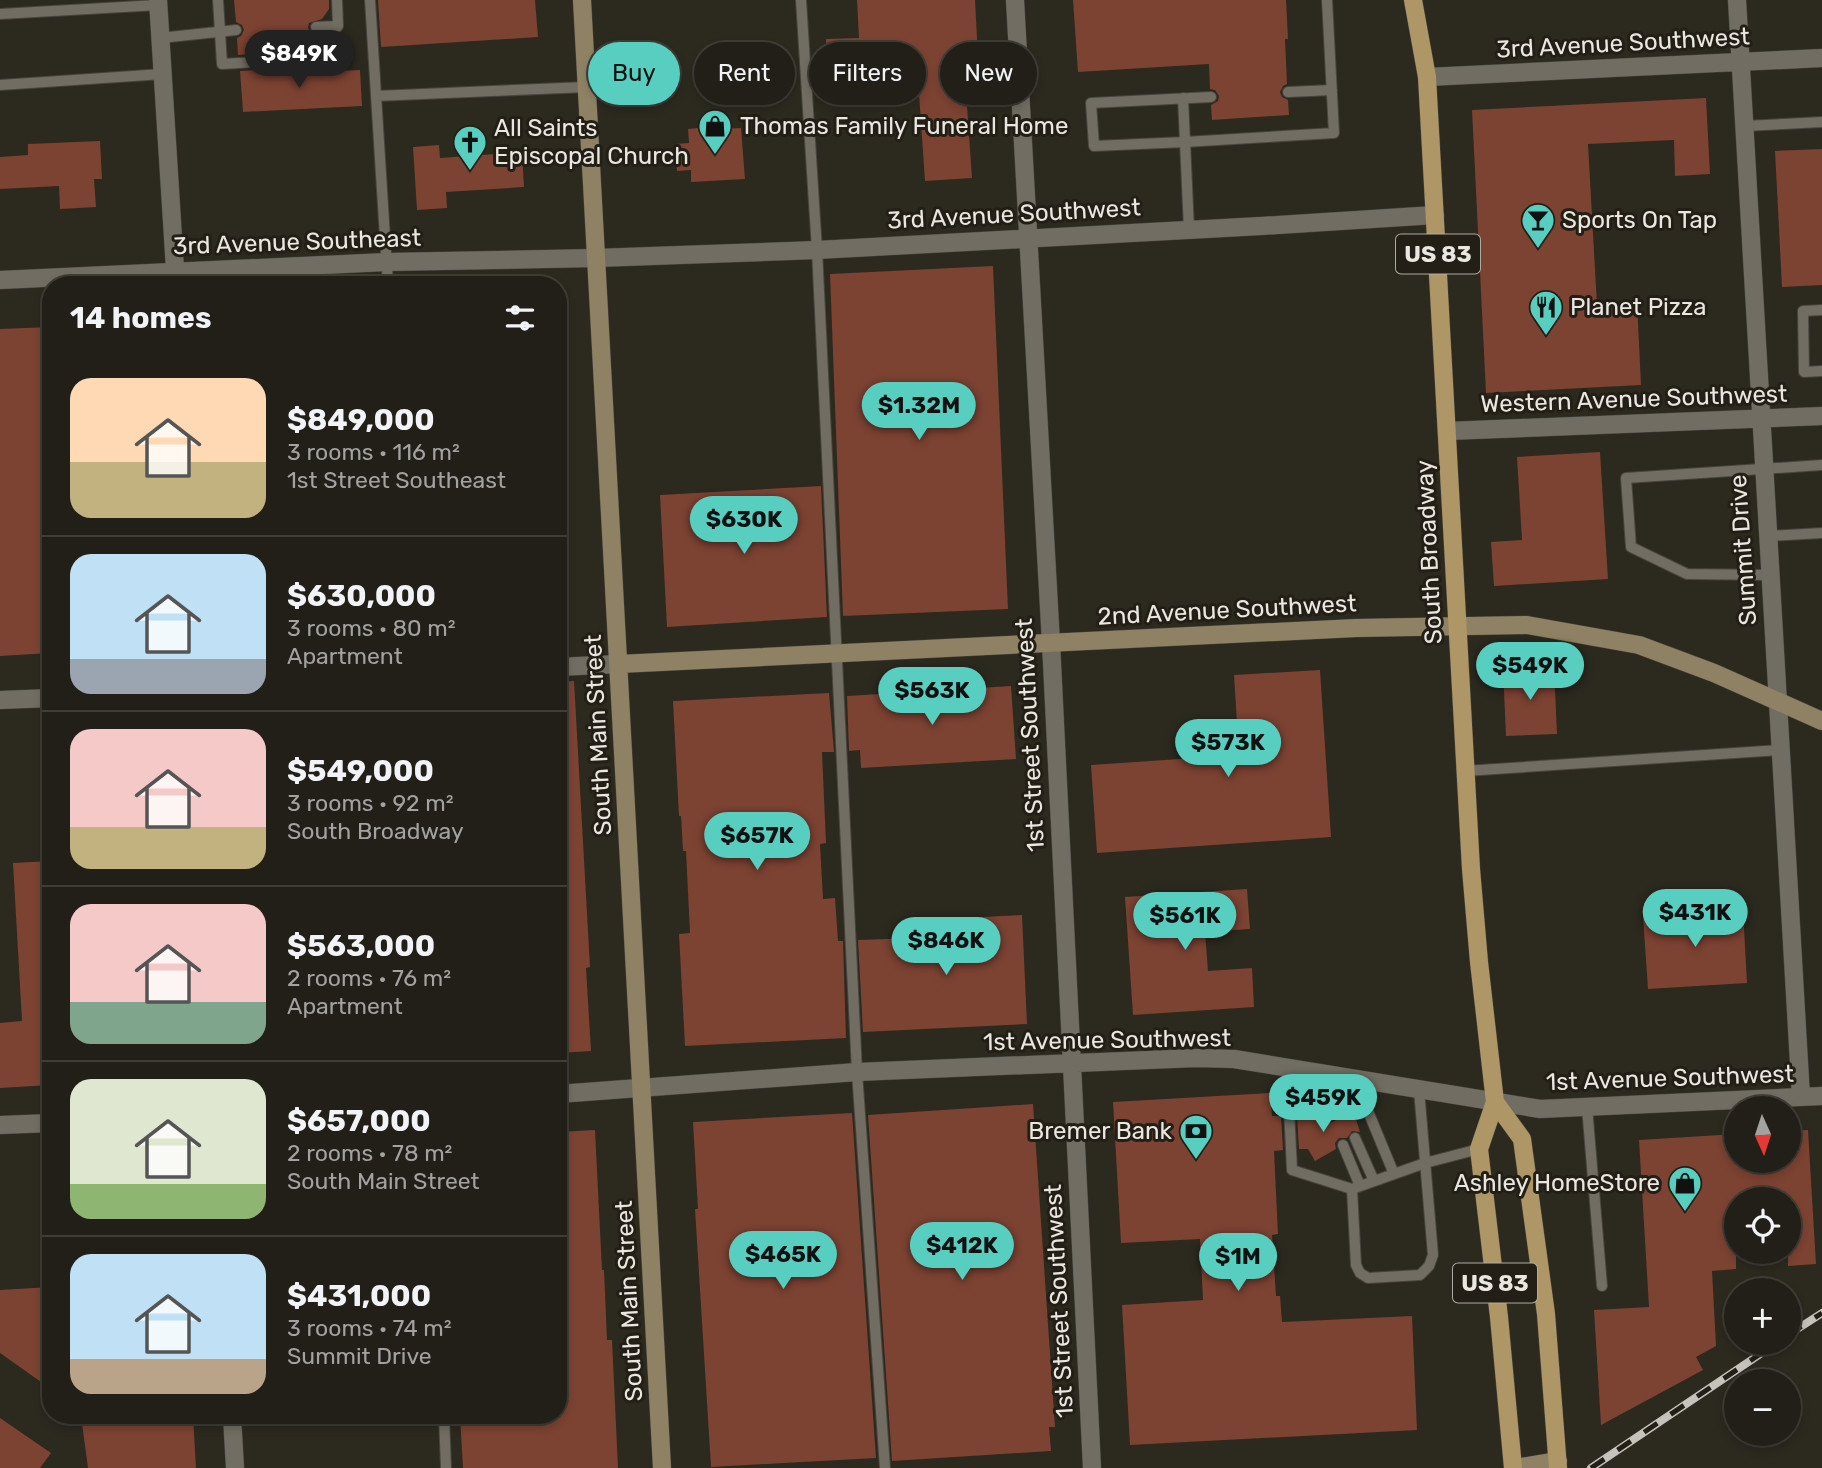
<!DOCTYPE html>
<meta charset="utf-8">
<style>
:root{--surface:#211f17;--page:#2d2c24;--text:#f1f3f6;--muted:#a2a2a1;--line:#3e3d36;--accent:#58cec0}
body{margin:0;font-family:Rubik,sans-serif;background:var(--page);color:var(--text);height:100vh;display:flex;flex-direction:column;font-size:26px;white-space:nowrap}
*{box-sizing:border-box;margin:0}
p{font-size:23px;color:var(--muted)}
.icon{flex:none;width:38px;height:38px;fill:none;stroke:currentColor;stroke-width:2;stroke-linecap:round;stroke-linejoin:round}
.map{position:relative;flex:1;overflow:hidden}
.drawer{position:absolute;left:42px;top:276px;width:525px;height:1148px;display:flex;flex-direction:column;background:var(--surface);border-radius:28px;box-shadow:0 4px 10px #0003,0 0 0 2px var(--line)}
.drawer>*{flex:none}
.banner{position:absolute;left:588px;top:42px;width:665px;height:63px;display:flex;gap:14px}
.needle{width:46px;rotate:177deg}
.fabs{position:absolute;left:1724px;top:1096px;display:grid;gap:14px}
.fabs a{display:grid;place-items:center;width:77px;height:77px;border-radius:50%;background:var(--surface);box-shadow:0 4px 10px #0003,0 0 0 2px var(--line);font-size:35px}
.price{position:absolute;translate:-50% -60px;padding:0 16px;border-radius:24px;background:var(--accent);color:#111;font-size:23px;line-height:46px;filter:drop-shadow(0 2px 4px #0008)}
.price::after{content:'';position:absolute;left:50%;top:42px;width:21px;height:16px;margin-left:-10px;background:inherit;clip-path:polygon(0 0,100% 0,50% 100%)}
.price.active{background:#222;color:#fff}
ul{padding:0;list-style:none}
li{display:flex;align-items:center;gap:21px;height:175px;padding:0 28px}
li+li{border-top:2px solid var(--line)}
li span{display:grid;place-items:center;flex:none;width:196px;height:140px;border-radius:21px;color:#555}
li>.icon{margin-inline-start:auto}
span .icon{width:84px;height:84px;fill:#fffc;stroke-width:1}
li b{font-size:30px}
h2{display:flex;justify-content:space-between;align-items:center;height:84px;padding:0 28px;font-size:30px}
.chip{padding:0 24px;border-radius:32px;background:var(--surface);box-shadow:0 4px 10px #0003,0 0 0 2px var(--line);font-size:24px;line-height:63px}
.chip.active{background:var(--accent);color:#111}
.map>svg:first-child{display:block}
.building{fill:#7c4232}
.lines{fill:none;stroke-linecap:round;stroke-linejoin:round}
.lane-casing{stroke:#48453d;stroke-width:12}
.street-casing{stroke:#48453d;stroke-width:19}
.secondary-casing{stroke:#48453d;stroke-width:19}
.primary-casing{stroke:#48453d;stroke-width:19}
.lane{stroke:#716d62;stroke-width:10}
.street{stroke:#716d62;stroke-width:18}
.secondary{stroke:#8f8264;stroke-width:18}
.primary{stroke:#ae9666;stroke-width:18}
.rail-casing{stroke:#c5c3bb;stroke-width:8}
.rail{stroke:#231f16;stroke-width:5;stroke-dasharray:16;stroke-linecap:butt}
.labels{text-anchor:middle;stroke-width:6;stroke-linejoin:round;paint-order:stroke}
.shield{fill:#231f16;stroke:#aeaba3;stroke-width:2}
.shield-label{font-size:23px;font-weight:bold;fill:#e9e7e0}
.street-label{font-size:24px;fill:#e9e7e0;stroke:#231f16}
.poi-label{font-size:24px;fill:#e9e7e0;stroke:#231f16;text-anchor:start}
</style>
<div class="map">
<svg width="1822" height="1468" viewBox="0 0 1822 1468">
<rect width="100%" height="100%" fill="#2c291f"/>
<path class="building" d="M234,0h95v9l-7,10 -13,4 -1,5 3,5 -13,19 -60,3 -1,-17 4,-2 3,-6 -2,-5 -6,-3z
M378,0h157l3,37 -157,10z
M857,0h118l4,76 -14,1 7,101 -47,3 -7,-102 -90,5 -2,-45 33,-1z
M1073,0h213l2,39h-3l2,45 -4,2 -3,6 2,5 6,3 1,15 -77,5 -1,-15 7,-4 1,-5 -4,-6 -5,-1 -1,-25 -131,8z
M285,68l-4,6 79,-4 2,36 -119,6 -3,-41z
M1706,98l4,76 -35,2 -1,-36 -86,4 9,161 40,-3 4,83 -155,8 -14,-283z
M720,126v3l21,-1 4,51 -54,3v-12l-14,1 -2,-27 14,-1 -1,-14z
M100,141l2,38h-8l2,28 -36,2 -1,-23 -59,3v-32l28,-2v-11z
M439,145l1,13 82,-6 2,35 -78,5 1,16 -30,2 -4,-63z
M1822,149v136l-40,2 -7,-136z
M993,266l15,343 -165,7 -13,-342z
M51,327v326l-51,3v-327z
M1600,452l8,127 -114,7 -3,-44 31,-2 -5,-83z
M821,486l6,131 -160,10 -7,-132z
M1554,667l3,67 -51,2 -3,-67z
M1320,670l11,167 -234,16 -6,-88 148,-10 -5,-80z
M574,681l16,286 -4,1 5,83 -33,2v-371z
M1011,686l5,73 -155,9 -1,-18 -11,1 -2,-55z
M829,693l5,59h-12l4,91 -6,1 3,55 12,-1 3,43h5l3,97 -161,8 -6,-112 11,-1 -4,-82h-3l-2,-35h-2l-6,-115z
M51,861v224l-51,3v-65l22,-2 -9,-158z
M1247,889l3,40 -45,3 3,39 44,-3 2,39 -121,8 -8,-118z
M1743,910l4,73 -99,6 -5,-73z
M1022,915l5,109 -164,8 -5,-92 85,-3 -1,-18z
M1270,1093l2,23h9l2,34 -9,1 4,83 -6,1 4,61h4l2,26 130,-6 5,114 -287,15 -8,-140 81,-5 -3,-61 -79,4 -8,-141z
M1033,1104l22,323h-6l2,24 -159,10 -24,-346z
M852,1113l24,345 -165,9 -16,-258h3l-5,-87z
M1354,1113l6,19 -8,-1 -5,7h-8l-4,5 1,6 -21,12 -7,-12h-9l-2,-33 25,-1 3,6 6,2 5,-3 2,-5 8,5 5,-2z
M595,1130l7,140h2l3,70h5l6,128h-155l-3,-52h98v-284z
M1808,1130l8,134 -28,2v-67h-52v70l-24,2 4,75 -20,11 7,13 -102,55 -7,-115 55,-3 -10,-167 97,-6v26h52v-29z
M51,1287v102l-51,-36v-63z
M81,1416h112l3,52h-108z
M0,1418l51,35 -11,15h-40z"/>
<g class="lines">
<defs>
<path id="lane" d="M218,0l4,64 84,-5 32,-33 -1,-26
M370,0l18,285
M801,0l16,250 40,822 28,396
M0,14l158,-9
M316,27l22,-1
M160,38l76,-8
M0,85l163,-11
M1288,92l44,-2
M376,96l211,-9
M1183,98l2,44 149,-9 -7,-133
M1744,126l78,-4
M1189,229l-4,-87 -91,4 -3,-43 120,-6
M1822,310l-19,1 1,61 18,-1
M1767,536l55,-3
M1769,575l-82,-1 -56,-27 -5,-69 196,-13
M1465,771l315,-21
M1287,1068l5,102 60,19 73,-26 54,-14
M1328,1075l7,22 11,15
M1362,1080l3,24 29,70
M1587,1107l15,179
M1330,1115l5,-18
M1355,1138l19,43
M1343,1145l17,41
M1352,1189l4,76 4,8 8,5 52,-3 9,-9 4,-11 -14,-165
M444,1416l2,52"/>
<path id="street" d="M158,0l18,285
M1015,0l36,643 41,825
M1737,0l64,1097
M1427,77l395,-19
M0,280l387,-18 209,-4 221,-8 444,-24 174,-11
M1448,431l374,-15
M558,667l61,-3
M0,700l51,-2
M558,1094l299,-22 339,-14 38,1 306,50 282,-13
M0,1125l51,-2
M232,1416l3,52"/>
<path id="secondary" d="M582,0l80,1468
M619,664l737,-36 171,-3 112,20 75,28 108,48
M1515,1468l43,-7"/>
<path id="primary" d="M1413,0l14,77 44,792 8,93 16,140 -16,47 20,168 14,151
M1495,1102l27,37 24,175 12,154"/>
</defs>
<use href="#lane" class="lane-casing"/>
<use href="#street" class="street-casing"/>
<use href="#secondary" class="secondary-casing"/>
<use href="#primary" class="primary-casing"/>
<use href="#lane" class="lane"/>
<use href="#street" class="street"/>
<use href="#secondary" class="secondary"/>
<use href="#primary" class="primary"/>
<defs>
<path id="rail" d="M1788,1335l34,-22
M1591,1468l187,-126"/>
</defs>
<use href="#rail" class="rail-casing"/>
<use href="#rail" class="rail"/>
</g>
<defs>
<symbol id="shop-pin" viewBox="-11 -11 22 30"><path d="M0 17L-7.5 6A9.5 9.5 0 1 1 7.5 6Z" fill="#58cec0" stroke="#231f16"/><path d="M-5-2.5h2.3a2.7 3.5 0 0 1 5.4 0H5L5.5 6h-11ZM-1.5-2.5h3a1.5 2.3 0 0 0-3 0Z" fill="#111"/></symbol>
<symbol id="church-pin" viewBox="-11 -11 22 30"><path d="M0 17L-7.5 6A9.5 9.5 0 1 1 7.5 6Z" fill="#58cec0" stroke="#231f16"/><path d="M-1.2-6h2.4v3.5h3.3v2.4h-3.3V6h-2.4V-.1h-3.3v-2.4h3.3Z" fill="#111"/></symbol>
<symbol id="bar-pin" viewBox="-11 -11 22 30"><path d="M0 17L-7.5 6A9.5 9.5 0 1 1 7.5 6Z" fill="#58cec0" stroke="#231f16"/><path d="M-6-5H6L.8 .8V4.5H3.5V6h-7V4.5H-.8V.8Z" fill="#111"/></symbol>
<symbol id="restaurant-pin" viewBox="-11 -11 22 30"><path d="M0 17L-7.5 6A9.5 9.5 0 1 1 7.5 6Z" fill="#58cec0" stroke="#231f16"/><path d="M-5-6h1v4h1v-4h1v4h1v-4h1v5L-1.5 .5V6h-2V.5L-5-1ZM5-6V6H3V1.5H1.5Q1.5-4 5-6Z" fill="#111"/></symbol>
<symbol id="bank-pin" viewBox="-11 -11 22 30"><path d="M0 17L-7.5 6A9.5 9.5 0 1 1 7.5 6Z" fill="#58cec0" stroke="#231f16"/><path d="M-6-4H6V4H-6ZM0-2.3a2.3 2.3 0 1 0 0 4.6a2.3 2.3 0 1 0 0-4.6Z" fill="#111"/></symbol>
</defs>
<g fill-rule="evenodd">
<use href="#shop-pin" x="696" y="107" width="38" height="52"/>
<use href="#church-pin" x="451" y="123" width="38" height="52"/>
<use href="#bar-pin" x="1519" y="201" width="38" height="52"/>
<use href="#restaurant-pin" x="1527" y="288" width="38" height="52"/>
<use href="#bank-pin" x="1177" y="1112" width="38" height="52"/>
<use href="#shop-pin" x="1666" y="1164" width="38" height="52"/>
</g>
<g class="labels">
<g class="shield">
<rect x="1396" y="234.5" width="84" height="39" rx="5"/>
<rect x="1453" y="1263.5" width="84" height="39" rx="5"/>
</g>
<g class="shield-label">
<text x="1438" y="262">US 83</text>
<text x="1495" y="1291">US 83</text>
</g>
<g class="street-label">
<text transform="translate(1623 43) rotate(-3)" y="8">3rd Avenue Southwest</text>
<text transform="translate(1014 214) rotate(-3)" y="8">3rd Avenue Southwest</text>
<text transform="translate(297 242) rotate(-2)" y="8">3rd Avenue Southeast</text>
<text transform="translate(1634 399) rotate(-2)" y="8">Western Avenue Southwest</text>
<text transform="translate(1743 550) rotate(-94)" y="8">Summit Drive</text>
<text transform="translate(1429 552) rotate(-93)" y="8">South Broadway</text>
<text transform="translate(1227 610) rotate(-3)" y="8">2nd Avenue Southwest</text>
<text transform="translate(598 735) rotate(-93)" y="8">South Main Street</text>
<text transform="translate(1030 735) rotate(-93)" y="8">1st Street Southwest</text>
<text transform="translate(1107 1040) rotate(-1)" y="8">1st Avenue Southwest</text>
<text transform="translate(1670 1078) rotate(-2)" y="8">1st Avenue Southwest</text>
<text transform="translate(629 1301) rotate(-93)" y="8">South Main Street</text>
<text transform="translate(1059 1301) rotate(-93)" y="8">1st Street Southwest</text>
</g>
<g class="poi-label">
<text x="740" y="134">Thomas Family Funeral Home</text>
<text x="494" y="136">All Saints<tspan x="494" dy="28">Episcopal Church</tspan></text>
<text x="1562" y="228">Sports On Tap</text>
<text x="1570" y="315">Planet Pizza</text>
<text x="1172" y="1139" text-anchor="end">Bremer Bank</text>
<text x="1660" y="1191" text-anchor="end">Ashley HomeStore</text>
</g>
</g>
</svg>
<div class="fabs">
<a><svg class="needle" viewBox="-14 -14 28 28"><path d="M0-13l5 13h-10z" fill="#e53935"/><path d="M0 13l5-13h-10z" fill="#a2a2a1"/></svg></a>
<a><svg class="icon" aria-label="locate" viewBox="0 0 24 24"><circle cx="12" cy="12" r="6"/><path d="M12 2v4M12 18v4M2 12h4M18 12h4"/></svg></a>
<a>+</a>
<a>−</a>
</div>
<b class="price active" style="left:299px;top:90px">$849K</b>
<b class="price" style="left:919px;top:442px">$1.32M</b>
<b class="price" style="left:744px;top:556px">$630K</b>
<b class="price" style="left:1530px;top:702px">$549K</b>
<b class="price" style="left:932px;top:727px">$563K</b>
<b class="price" style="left:1228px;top:779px">$573K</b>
<b class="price" style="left:757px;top:872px">$657K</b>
<b class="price" style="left:1695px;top:949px">$431K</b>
<b class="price" style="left:1185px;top:952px">$561K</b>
<b class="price" style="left:946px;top:977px">$846K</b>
<b class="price" style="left:1323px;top:1134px">$459K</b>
<b class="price" style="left:962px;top:1282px">$412K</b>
<b class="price" style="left:783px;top:1291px">$465K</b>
<b class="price" style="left:1238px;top:1293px">$1M</b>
<div class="banner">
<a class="chip active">Buy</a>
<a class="chip">Rent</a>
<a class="chip">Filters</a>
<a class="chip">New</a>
</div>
<section class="drawer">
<h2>14 homes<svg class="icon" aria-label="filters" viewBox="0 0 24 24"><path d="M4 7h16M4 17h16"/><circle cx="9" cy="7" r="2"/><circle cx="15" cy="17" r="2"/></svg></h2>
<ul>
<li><span style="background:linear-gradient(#ffd9b3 60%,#c2b280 0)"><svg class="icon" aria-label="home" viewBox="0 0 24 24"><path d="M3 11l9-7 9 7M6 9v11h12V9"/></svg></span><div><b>$849,000</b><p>3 rooms · 116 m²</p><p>1st Street Southeast</p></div></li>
<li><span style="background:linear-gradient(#bfe0f5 75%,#9aa5b1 0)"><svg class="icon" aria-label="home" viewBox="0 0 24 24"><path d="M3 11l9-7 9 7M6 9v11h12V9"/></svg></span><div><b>$630,000</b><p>3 rooms · 80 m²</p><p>Apartment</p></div></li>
<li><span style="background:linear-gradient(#f6c9c9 70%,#c2b280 0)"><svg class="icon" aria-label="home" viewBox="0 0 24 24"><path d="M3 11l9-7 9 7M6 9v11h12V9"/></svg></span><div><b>$549,000</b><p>3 rooms · 92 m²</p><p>South Broadway</p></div></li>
<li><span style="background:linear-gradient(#f6c9c9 70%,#7fa58c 0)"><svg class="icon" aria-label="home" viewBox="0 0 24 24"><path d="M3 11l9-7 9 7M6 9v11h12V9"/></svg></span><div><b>$563,000</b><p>2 rooms · 76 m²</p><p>Apartment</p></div></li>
<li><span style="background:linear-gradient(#dfe7d0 75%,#8fb573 0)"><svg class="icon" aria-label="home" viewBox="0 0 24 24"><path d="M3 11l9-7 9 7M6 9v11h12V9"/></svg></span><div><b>$657,000</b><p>2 rooms · 78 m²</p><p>South Main Street</p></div></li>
<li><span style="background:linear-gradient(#bfe0f5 75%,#b9a48a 0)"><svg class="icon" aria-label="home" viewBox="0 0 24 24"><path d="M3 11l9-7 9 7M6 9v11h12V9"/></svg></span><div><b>$431,000</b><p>3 rooms · 74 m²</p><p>Summit Drive</p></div></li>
</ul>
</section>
</div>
